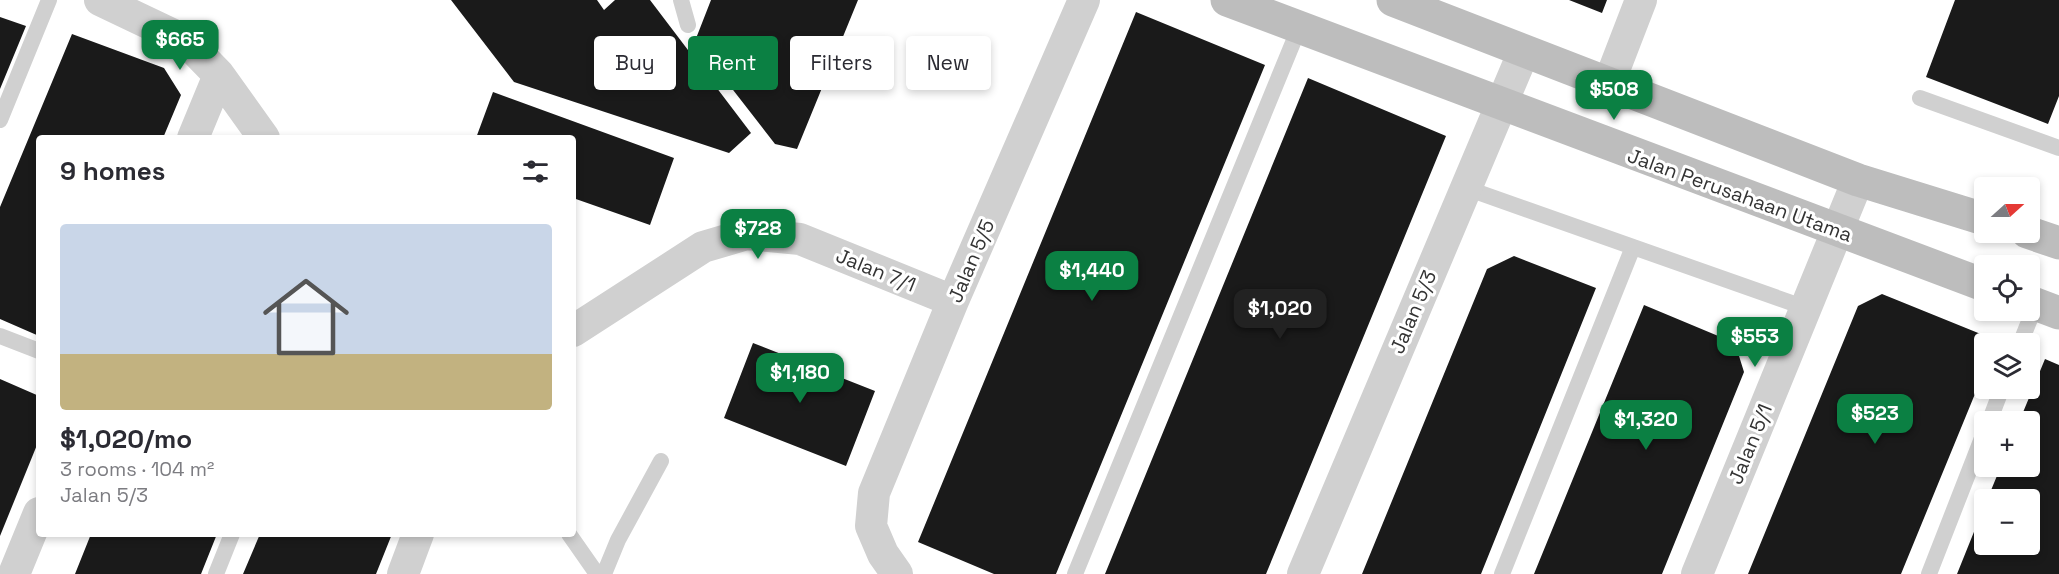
<!DOCTYPE html>
<meta charset="utf-8">
<style>
:root{--surface:#fff;--page:#f2f2f3;--text:#2b2b33;--muted:#7c7c81;--line:#e1e1e2;--accent:#0b8043}
body{margin:0;font-family:"Space Grotesk",sans-serif;background:var(--page);color:var(--text);height:100vh;display:flex;flex-direction:column;font-size:22px;white-space:nowrap}
*{box-sizing:border-box;margin:0}
p{font-size:20px;color:var(--muted)}
.icon{flex:none;width:33px;height:33px;fill:none;stroke:currentColor;stroke-width:2;stroke-linecap:round;stroke-linejoin:round}
.map{position:relative;flex:1;overflow:hidden}
.sheet{position:absolute;left:36px;top:135px;width:540px;height:402px;display:flex;flex-direction:column;background:var(--surface);border-radius:6px;box-shadow:0 3px 9px #0003}
.sheet>*{flex:none}
.top-card{position:absolute;left:594px;top:36px;width:570px;height:54px;display:flex;gap:12px}
.needle{width:39px;rotate:69deg}
.buttons{position:absolute;left:1974px;top:177px;display:grid;gap:12px}
.buttons a{display:grid;place-items:center;width:66px;height:66px;border-radius:6px;background:var(--surface);box-shadow:0 3px 9px #0003;font-size:30px}
.price{position:absolute;translate:-50% -51px;padding:0 14px;border-radius:12px;background:var(--accent);color:#fff;font-size:20px;line-height:39px;filter:drop-shadow(0 2px 3px #0008)}
.price::after{content:'';position:absolute;left:50%;top:36px;width:18px;height:14px;margin-left:-9px;background:inherit;clip-path:polygon(0 0,100% 0,50% 100%)}
.price.selected{background:#222;color:#fff}
ul{padding:0;list-style:none}
li{display:grid;align-content:center;gap:12px;height:318px;padding:0 24px}
li+li{border-top:2px solid var(--line)}
li span{display:grid;place-items:center;height:186px;border-radius:6px;color:#555}
li>.icon{margin-inline-start:auto}
span .icon{width:108px;height:108px;fill:#fffc;stroke-width:1}
li b{font-size:26px}
h2{display:flex;justify-content:space-between;align-items:center;height:72px;padding:0 24px;font-size:26px}
.tag{padding:0 21px;border-radius:6px;background:var(--surface);box-shadow:0 3px 9px #0003;font-size:21px;line-height:54px}
.tag.selected{background:var(--accent);color:#fff}
.map>svg:first-child{display:block}
.building{fill:#1a1a1a}
.lines{fill:none;stroke-linecap:round;stroke-linejoin:round}
.lane{stroke:#d0d0d0;stroke-width:16}
.street{stroke:#d0d0d0;stroke-width:32}
.secondary{stroke:#bdbdbd;stroke-width:33}
.labels{text-anchor:middle;stroke-width:6;stroke-linejoin:round;paint-order:stroke}
.street-label{font-size:20px;fill:#333;stroke:#fff}
</style>
<div class="map">
<svg width="2059" height="574" viewBox="0 0 2059 574">
<rect width="100%" height="100%" fill="#fff"/>
<path class="building" d="M451,0h146l7,10 11,-10h35l101,133 -22,20 -215,-71z
M711,0h147l-61,149 -22,-5 -80,-103z
M1569,0h38l-5,13z
M1955,0h104v96l-11,28 -122,-47z
M1136,12l129,53 -209,509h-62l-76,-32z
M0,17l26,9 -26,63z
M72,34l92,34 17,27 -18,43h-124v198l-39,-17v-112z
M1308,78l138,58 -180,438h-161z
M493,92l181,66 -24,67 -77,-27v-60h-97z
M1514,256l82,32 -115,286h-119l125,-305z
M1882,294l116,47 -2,3h-12v28l-83,202h-153l110,-268z
M1644,305l91,38 9,29 -82,202h-128z
M753,343l122,48 -29,75 -122,-48z
M2045,359l14,6v209h-102l27,-67v37h46v-44h-43l14,-34h29v-44h-11z
M0,379l39,17v44l-39,96z
M91,534h126l-16,40h-126z
M260,534h132l-16,40h-133z"/>
<g class="lines">
<path class="lane" d="M681,0l7,25
M1920,98l139,50
M0,120l49,-120
M1466,188l340,120
M0,336l39,15
M2020,344l16,-40
M1989,422l13,-34
M569,534l28,40
M216,574l16,-40
M604,574l14,-34 43,-79
M1075,574l224,-546
M1502,574l131,-327
M1929,574l55,-141"/>
<path class="street" d="M100,0l86,41 33,34 45,63
M1609,83l32,-83
M193,138l26,-63
M573,331l130,-84 44,-13 53,5 153,62
M14,574l25,-61
M403,574l15,-40
M897,574l-14,-20 -12,-28 3,-33 79,-192 131,-301
M1303,574l221,-523
M1697,574l161,-394"/>
<path class="secondary" d="M1227,0l757,285
M1393,0l465,180 126,39
M2027,232l32,11
M2030,302l29,11"/>
</g>
<g class="labels">
<g class="street-label">
<text transform="translate(1740 195) rotate(20)" y="7">Jalan Perusahaan Utama</text>
<text transform="translate(971 261) rotate(-67)" y="7">Jalan 5/5</text>
<text transform="translate(876 270) rotate(22)" y="7">Jalan 7/1</text>
<text transform="translate(1413 312) rotate(-67)" y="7">Jalan 5/3</text>
<text transform="translate(1750 444) rotate(-68)" y="7">Jalan 5/1</text>
</g>
</g>
</svg>
<div class="buttons">
<a><svg class="needle" viewBox="-14 -14 28 28"><path d="M0-13l5 13h-10z" fill="#e53935"/><path d="M0 13l5-13h-10z" fill="#7c7c81"/></svg></a>
<a><svg class="icon" aria-label="locate" viewBox="0 0 24 24"><circle cx="12" cy="12" r="6"/><path d="M12 2v4M12 18v4M2 12h4M18 12h4"/></svg></a>
<a><svg class="icon" aria-label="layers" viewBox="0 0 24 24"><path d="M12 4l9 5-9 5-9-5zM3 14l9 5 9-5"/></svg></a>
<a>+</a>
<a>−</a>
</div>
<b class="price" style="left:180px;top:71px">$665</b>
<b class="price" style="left:1614px;top:121px">$508</b>
<b class="price" style="left:758px;top:260px">$728</b>
<b class="price" style="left:1092px;top:302px">$1,440</b>
<b class="price selected" style="left:1280px;top:340px">$1,020</b>
<b class="price" style="left:1755px;top:368px">$553</b>
<b class="price" style="left:800px;top:404px">$1,180</b>
<b class="price" style="left:1875px;top:445px">$523</b>
<b class="price" style="left:1646px;top:451px">$1,320</b>
<div class="top-card">
<a class="tag">Buy</a>
<a class="tag selected">Rent</a>
<a class="tag">Filters</a>
<a class="tag">New</a>
</div>
<section class="sheet">
<h2>9 homes<svg class="icon" aria-label="filters" viewBox="0 0 24 24"><path d="M4 7h16M4 17h16"/><circle cx="9" cy="7" r="2"/><circle cx="15" cy="17" r="2"/></svg></h2>
<ul>
<li><span style="background:linear-gradient(#c9d6e8 70%,#c2b280 0)"><svg class="icon" aria-label="home" viewBox="0 0 24 24"><path d="M3 11l9-7 9 7M6 9v11h12V9"/></svg></span><div><b>$1,020/mo</b><p>3 rooms · 104 m²</p><p>Jalan 5/3</p></div></li>
</ul>
</section>
</div>
